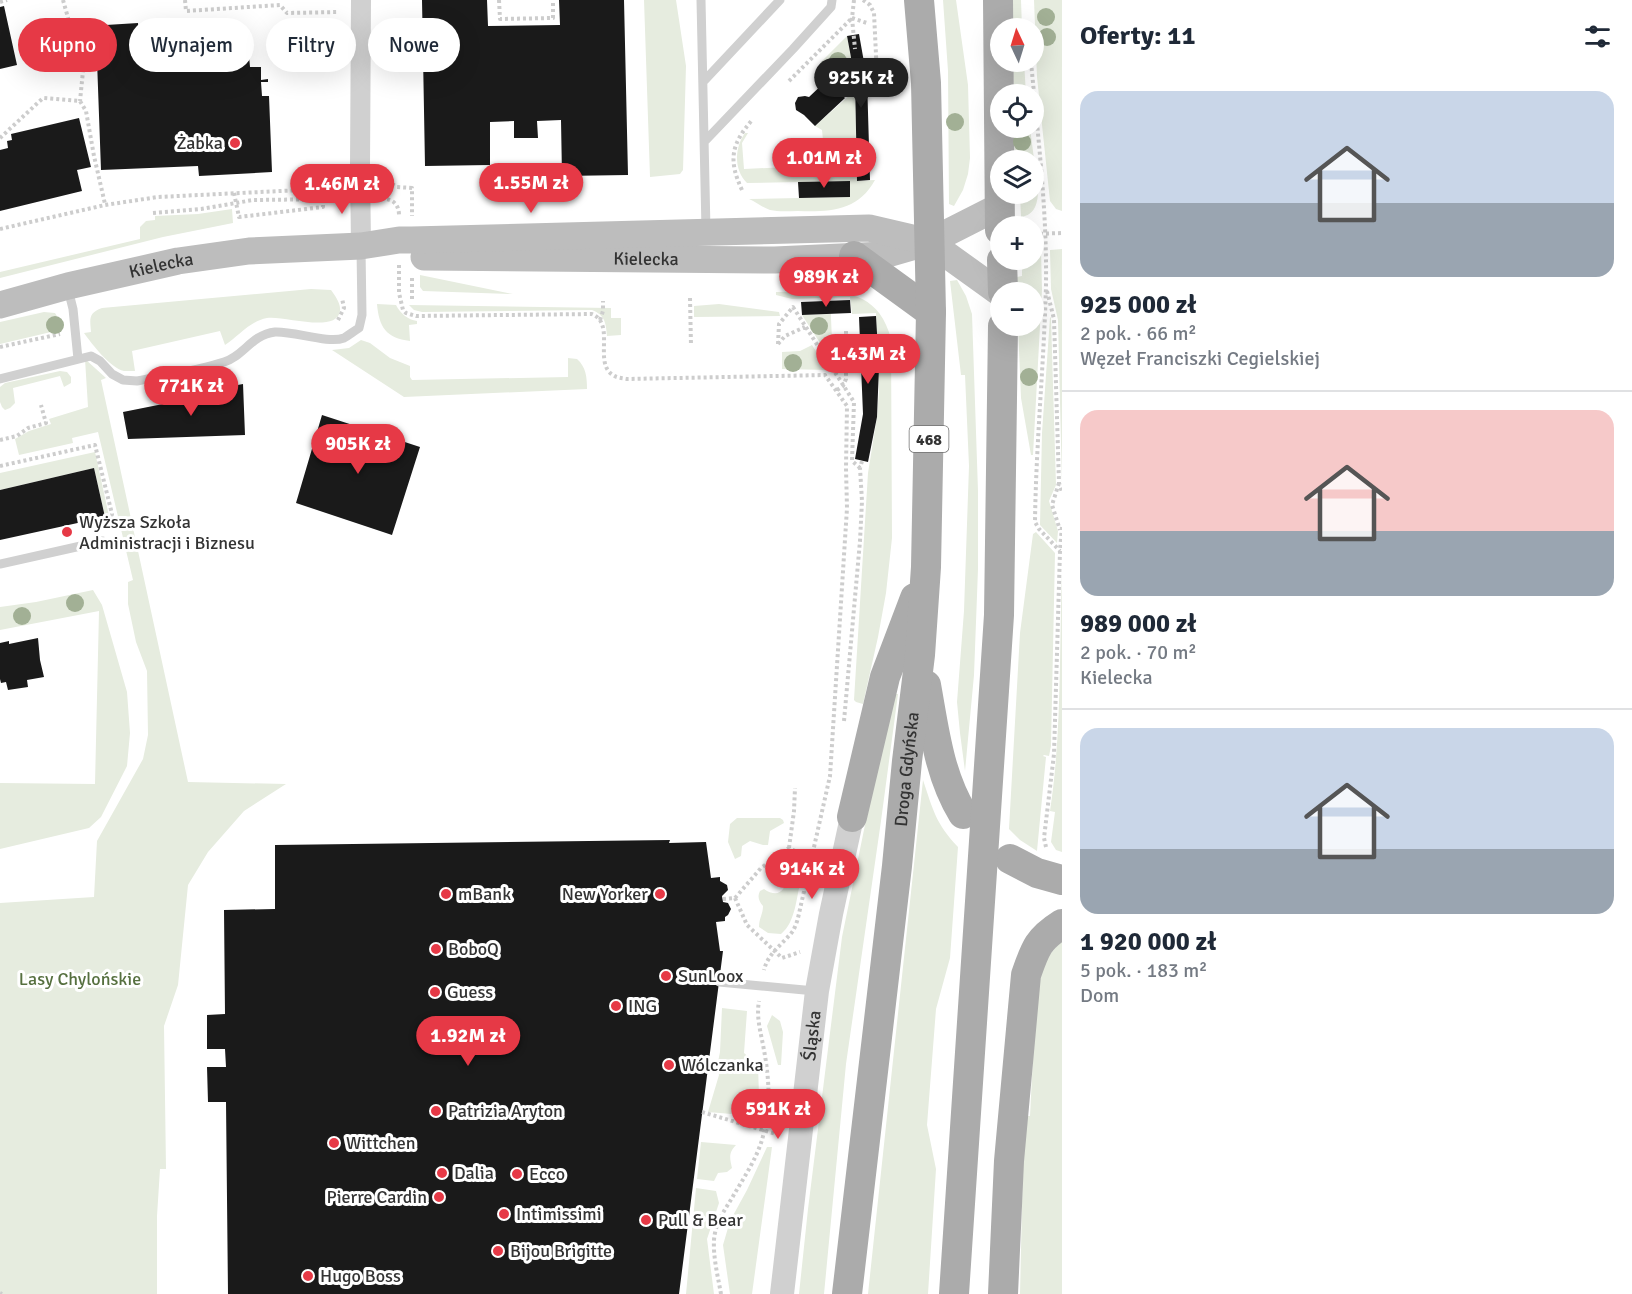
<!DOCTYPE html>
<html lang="pl">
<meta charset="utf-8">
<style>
:root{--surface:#fff;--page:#f6f6f7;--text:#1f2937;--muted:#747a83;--line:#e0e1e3;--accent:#e63946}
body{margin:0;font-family:Signika,sans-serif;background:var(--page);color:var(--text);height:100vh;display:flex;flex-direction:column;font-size:22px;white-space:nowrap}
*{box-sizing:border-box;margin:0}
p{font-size:20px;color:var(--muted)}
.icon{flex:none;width:33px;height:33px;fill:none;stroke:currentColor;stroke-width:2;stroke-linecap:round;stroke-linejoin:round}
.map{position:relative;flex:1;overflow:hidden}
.details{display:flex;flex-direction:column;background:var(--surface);width:570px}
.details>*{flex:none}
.banner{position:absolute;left:18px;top:18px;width:570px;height:54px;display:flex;gap:12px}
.needle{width:39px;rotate:356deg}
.controls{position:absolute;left:990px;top:18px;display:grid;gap:12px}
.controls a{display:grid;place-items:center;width:54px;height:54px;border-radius:50%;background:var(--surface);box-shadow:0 6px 24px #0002;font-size:30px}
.price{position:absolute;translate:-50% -51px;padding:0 14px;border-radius:21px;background:var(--accent);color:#fff;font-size:20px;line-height:39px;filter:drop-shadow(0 2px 3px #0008)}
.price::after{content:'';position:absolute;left:50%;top:36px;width:18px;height:14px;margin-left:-9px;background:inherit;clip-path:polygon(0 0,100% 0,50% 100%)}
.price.current{background:#222;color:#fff}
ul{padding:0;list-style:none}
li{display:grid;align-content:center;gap:12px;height:318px;padding:0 18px}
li+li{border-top:2px solid var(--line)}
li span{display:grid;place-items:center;height:186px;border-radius:18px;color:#555}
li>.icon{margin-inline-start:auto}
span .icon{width:108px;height:108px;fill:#fffc;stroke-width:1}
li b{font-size:26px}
h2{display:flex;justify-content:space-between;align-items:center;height:72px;padding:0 18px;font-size:26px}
.tag{padding:0 21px;border-radius:27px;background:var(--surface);box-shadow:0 6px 24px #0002;font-size:21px;line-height:54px}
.tag.current{background:var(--accent);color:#fff}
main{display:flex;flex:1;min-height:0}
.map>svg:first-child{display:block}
.green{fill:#e6ecdf}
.building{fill:#1a1a1a}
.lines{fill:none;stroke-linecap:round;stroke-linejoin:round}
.path{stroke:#cdcdcd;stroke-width:4;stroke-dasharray:3 3;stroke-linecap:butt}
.service{stroke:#d0d0d0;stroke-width:9}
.minor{stroke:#d0d0d0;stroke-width:20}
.tertiary{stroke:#d0d0d0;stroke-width:24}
.secondary{stroke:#bdbdbd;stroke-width:27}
.primary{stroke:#ababab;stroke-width:30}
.tree{fill:#a2b095}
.poi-dot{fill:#e63946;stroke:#fff;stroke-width:2}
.labels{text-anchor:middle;stroke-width:6;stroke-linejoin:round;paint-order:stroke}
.shield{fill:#fff;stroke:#707070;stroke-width:1.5}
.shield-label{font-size:16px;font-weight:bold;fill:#333}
.poi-label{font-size:18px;fill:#333;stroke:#fff;text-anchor:start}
.street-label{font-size:18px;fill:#333;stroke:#fff}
.park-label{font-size:18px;fill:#56703f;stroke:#fff}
</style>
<main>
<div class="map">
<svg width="1062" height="1294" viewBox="0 0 1062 1294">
<rect width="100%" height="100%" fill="#fff"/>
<path class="green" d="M644,0h32l10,66 -3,104 -3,4 -30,3z
M943,0h13l12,85 2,73 -2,16 -5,16 -9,16 -5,-2 -1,-133z
M1011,0h10l1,28h-10z
M1034,0h28v211l-6,-2 -6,-8 -13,-124z
M847,36l8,43 2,102 18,-1c-17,31 -45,32 -77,31 -9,0 -19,1 -28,-1 -7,-2 -14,-8 -21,-11l100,-2v-16l-102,2c-14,-14 -12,-36 -2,-50h3l-6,10 2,26 62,-3v-15l18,-1 -2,-20 -7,-4 35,-31 -30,-32z
M1013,62h11l2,32h-12z
M1014,128h16l8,62c0,13 -3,25 -17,27l-1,-23h14v-34h-19z
M232,209l1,14 -70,14 -163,41v-6l140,-33v-12l6,-6 9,-1v-4l43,-2z
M1062,249v235l-4,-164 -7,-31 -1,-39z
M1034,250h7l1,39 -9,166h-2l-10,-57 -3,-72h16v-34h-17v-15l5,-1v-16h12z
M420,275l93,19 -90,-3 -3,-4z
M957,280l9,16 6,18 6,177v78l-4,106 -9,96 -5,-38 -3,-31 7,-91 5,-145 -4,-91h-4l-11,-94z
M311,289l20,1c4,6 10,13 9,21 -3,23 -58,4 -73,7 -17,3 -28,18 -42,27l-5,-14 -88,20 3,20c-4,0 -7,0 -11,0 -14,-3 -32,-27 -40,-38l7,-1c-1,-13 -3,-19 11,-24z
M776,292c48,0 100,-12 115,47l1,199 -6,55 -8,44 -15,67 -7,-2 -2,-2 14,-227 9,-56 2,-26 -3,-78 -24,1 -2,-17 -58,2 -16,-4z
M377,304l19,1c4,8 12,15 21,16v3l-8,1 1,16c-24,-3 -31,-14 -33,-37z
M719,304l60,8 1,4 -86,1v-11z
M409,305l202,3v10h10v17l-14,1c-1,-13 -2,-21 -15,-26l-170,2 -8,-2z
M44,312l11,1 8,13 -12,6 -51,12v-22z
M831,314v4l2,45 -31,-48z
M1050,317l1,1 5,167 -7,16 9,30 -1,12 -17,-18 2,-92z
M361,340l9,3 20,15 20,8v11l2,3 156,-3v-19l9,1c9,8 10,18 10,30l-183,8 -72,-47 17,-2z
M812,345l16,25 -46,-1v-17l18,-1z
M85,359l21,19 -5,2 87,402 98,2 -42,27 -36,41 -20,33 -10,100 -14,41 2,143h-6l-3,47v78h-157v-391l94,-6 3,-56 46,-82 5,-24 -1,-64 -11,-29 -8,-38v-22l5,-2 -35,-148 -26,6 1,5 -54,12 -4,-16 14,-8 22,-7 -2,-5 39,-12z
M60,371l7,1 4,5v6l-7,4 -4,-11 -47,12 2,15 -5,5 -5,2 -3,-3 -2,-5v-15l5,-4z
M95,452l14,64 -4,1 -11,-49 -94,22v-17z
M1036,532l19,21 -4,193 -2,10 -5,-1 -1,1 3,1 -9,94 -17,-11 -11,-11 11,-196 13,-99z
M1062,573v279l-6,-2 -5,-8 4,-30 -5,-1c12,-79 9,-158 12,-238z
M93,590l9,15 25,87 3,41 -3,33 -26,51 -12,11 -89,21v-66l95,1 4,-173 -99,19v-23l36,-5z
M894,694h4l-17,127 -35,243 -22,230h-25l9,-85 34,-272 31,-151z
M923,780c10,30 13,44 35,67l-8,111 -14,51 -9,116 9,44 -8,125h-60z
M737,818h43l3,2 1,3 -14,8 -2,14h-5l-13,-4 -8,5 -1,10 -6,3 -7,-17 2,-18z
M791,873l5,1 5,6c-5,17 -5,42 -20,54l-13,-1 -9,-6c0,-9 4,-13 4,-21 -4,-5 -6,-9 -3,-15l4,-2c13,9 22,3 22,-12z
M1062,940v354h-42l4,-178h6l7,-140 10,-18z
M722,1008l25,3 -3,42 14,12 1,31 -4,20 -47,-4 11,-37 -2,-8 3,-15z
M772,1015l8,6 3,11 -2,33h-3l-11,-39z
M701,1142l35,3c-8,8 -6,14 -4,23l-5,4 -9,1 -4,8 -17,-2z
M767,1147h5l-20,147h-22l-7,-49 7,-24 17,-31z
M696,1188l20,3 3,12 -12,36 7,55h-28z"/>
<path class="building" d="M422,0h65l1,26 72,-1 -1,-25h65l4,175 -66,1 -1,-56 -24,1 1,17h-24v-17l-24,1v43l-65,1z
M4,6l13,59 -17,4v-62z
M138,23l1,18 11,-1v-4l95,-5 1,26 3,-1 1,11h11v13l7,-1v3h-7l1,14h7l3,76 -73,4 -1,-10 -97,4 -5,-137h10v-8z
M859,34l8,45 3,101 -13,1 -2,-102 -8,-43z
M827,80l18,18 -30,28 -11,-11 -8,-5 -1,-7 3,-6 7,-1 4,1z
M79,118l12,49 -14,3 5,21 -82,20v-61l8,-2 -1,-7 5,-1 -1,-6z
M850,181v16l-51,1 -1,-16z
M850,300l1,13 -49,2 -1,-13z
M876,316l3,51 -2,50 -9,45 -13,-3 8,-45 -4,-97z
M243,384l2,51 -117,4 -5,-27 50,-10 18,-1v-7z
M322,415l98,32 -28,88 -96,-32z
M94,468l11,49 -105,23v-50z
M38,638l2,22 4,17 -17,3 1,7 -20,3 -2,-8 -5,1 -1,-4v-36l9,-2v3z
M670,840l-1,3 37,-1 5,36 9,-1v4l7,4 1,5 -6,6 1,6 5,1 3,6 -3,6 -3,2v4l-9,1 4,29h3l-44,343h-451l-2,-192h-18l-1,-35h19l-1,-18h-18v-34l18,-1 -1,-104 51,-1v-64z"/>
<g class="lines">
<path class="path" d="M63,0l20,71 -3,30
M185,0l1,11 94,-6 7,8 52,-1
M499,0l1,19 53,-1v-18
M854,0l-2,18 3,31
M863,0l7,5 4,8 3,63
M0,2l7,-2
M852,18l15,5
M1031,62c7,74 16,148 15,223 -2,79 -10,158 -11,237l4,7 21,22
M789,81l63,-63
M0,138l43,-40 37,3 6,10 8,45 11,48
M392,184l5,3 15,1v28
M742,190c-14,-30 -11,-46 11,-71
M234,193l5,24 84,-10 -1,-18
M381,199c11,-1 18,5 18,16
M153,213l48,-4 52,-9 87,-1
M0,229l105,-24 53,-8 164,-8 11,-4h6
M1034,234l28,-1
M399,265v28l4,17 3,3 10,3 176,-2c24,10 1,49 21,61 4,3 9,3 14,4l198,-4 22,31 -1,62 1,40 -17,268 -32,142c-1,4 -3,9 -5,13 -10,13 -25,22 -29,39
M412,278v22
M1047,291l7,28 5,164 3,9
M690,298l1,48
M338,320l6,-12 -2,-10
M600,320l3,-9v-10
M778,344l1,-20 14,-17 61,95 -2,59 8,7
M778,344l7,-8 20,-9
M0,347l60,-13
M837,390l6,-4 3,-7v-48
M0,440l17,-4 11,-8 18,-5 -5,-18
M0,466l95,-21 17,69 -4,12
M1059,483l-7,22 8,25
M844,721l16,-180 2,-40 -2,-33 2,-7
M1046,847l-2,-9 10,-84 6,-203 2,-25
M789,848l5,-37 1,-23
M735,898l26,-30 28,-20 25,12
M723,899l12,-1 12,27 35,33 18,-6
M702,1112l74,22
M0,1293l2,1
M721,1294c-3,-17 -8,-37 -7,-54 1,-16 10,-29 18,-42 12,-21 27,-42 32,-66 7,-27 5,-54 0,-82 -3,-17 -8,-32 -5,-49"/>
<path class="service" d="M701,0l5,230
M703,82l77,-82
M705,141l88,-92 38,-42 1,-7
M68,289l5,20 5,50
M0,379l91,-23 9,5 12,13 11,6 14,1c29,-6 59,-10 87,-19 20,-6 27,-27 51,-30 19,-1 53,12 69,6 5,-3 10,-7 15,-10l3,-13 -1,-66
M0,564l103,-23
M719,982l96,9"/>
<path class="minor" d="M361,0l-1,166 1,80"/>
<path class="tertiary" id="s1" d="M782,1294l35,-303 14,-77 21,-97"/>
<g class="secondary">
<path id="s2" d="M424,257l351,3 109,-5 45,-13 71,-36"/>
<path id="s3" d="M0,305l68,-19 110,-25 71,-10 112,-5 38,-6h13l457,-12 60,14 71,51"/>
</g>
<g class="primary">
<path d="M998,0l2,230"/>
<path d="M854,256l77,56"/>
<path d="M1002,260l1,32"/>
<path d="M926,685c8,44 13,90 37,129"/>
<path d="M852,817l33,-140 30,-79"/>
<path d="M1010,859l27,14 25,7"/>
<path id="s4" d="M847,1294l50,-428 10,-105 13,-106 6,-88 5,-255 -5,-229 -7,-83"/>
<path d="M954,1294l45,-679 4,-289"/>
<path d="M1003,1294l6,-133 17,-186c9,-26 12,-36 36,-51"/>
</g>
</g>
<g class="tree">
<circle cx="1046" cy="17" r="9"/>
<circle cx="1047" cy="37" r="9"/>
<circle cx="838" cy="61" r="9"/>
<circle cx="955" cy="122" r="9"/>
<circle cx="1022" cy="142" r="9"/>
<circle cx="55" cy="325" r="9"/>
<circle cx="819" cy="326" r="9"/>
<circle cx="793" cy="363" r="9"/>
<circle cx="1029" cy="377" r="9"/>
<circle cx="75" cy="603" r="9"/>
<circle cx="22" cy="616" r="9"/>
</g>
<g class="poi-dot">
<circle cx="235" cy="143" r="6"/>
<circle cx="67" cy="532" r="6"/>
<circle cx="446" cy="894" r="6"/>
<circle cx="660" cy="894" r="6"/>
<circle cx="436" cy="949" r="6"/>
<circle cx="666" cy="976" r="6"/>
<circle cx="435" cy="992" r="6"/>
<circle cx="616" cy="1006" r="6"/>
<circle cx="669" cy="1065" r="6"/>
<circle cx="436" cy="1111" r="6"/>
<circle cx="334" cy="1143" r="6"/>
<circle cx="442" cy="1173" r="6"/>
<circle cx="517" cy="1174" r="6"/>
<circle cx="439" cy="1197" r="6"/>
<circle cx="504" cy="1214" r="6"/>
<circle cx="646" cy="1220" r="6"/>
<circle cx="498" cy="1251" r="6"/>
<circle cx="308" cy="1276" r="6"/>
</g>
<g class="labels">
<rect class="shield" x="909.5" y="426" width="39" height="26" rx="4.5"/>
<g class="shield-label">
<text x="929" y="445">468</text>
</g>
<g class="poi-label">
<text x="223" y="149" text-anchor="end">Żabka</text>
<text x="79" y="528">Wyższa Szkoła<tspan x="79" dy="21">Administracji i Biznesu</tspan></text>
<text x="458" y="900">mBank</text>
<text x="648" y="900" text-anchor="end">New Yorker</text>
<text x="448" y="955">BoboQ</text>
<text x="678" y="982">SunLoox</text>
<text x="447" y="998">Guess</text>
<text x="628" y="1012">ING</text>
<text x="681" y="1071">Wólczanka</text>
<text x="448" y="1117">Patrizia Aryton</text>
<text x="346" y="1149">Wittchen</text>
<text x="454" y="1179">Dalia</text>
<text x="529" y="1180">Ecco</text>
<text x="427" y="1203" text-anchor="end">Pierre Cardin</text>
<text x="516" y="1220">Intimissimi</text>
<text x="658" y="1226">Pull &amp; Bear</text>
<text x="510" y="1257">Bijou Brigitte</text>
<text x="320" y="1282">Hugo Boss</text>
</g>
<g class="street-label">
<text dy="6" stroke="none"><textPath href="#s2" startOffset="222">Kielecka</textPath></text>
<text dy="6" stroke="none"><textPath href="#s3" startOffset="166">Kielecka</textPath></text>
<text dy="6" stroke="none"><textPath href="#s4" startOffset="528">Droga Gdyńska</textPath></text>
<text dy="6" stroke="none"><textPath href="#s1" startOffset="260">Śląska</textPath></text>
</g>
<g class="park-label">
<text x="80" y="985">Lasy Chylońskie</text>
</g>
</g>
</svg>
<div class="controls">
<a><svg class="needle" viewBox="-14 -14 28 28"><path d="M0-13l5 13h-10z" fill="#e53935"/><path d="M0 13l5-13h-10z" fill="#747a83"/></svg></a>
<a><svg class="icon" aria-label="locate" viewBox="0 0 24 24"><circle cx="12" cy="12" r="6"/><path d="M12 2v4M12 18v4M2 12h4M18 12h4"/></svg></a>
<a><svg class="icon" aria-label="layers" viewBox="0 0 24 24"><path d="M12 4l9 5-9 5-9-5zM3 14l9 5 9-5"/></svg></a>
<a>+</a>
<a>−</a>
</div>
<b class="price current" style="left:861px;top:109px">925K zł</b>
<b class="price" style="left:824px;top:189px">1.01M zł</b>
<b class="price" style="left:531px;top:214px">1.55M zł</b>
<b class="price" style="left:342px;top:215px">1.46M zł</b>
<b class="price" style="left:826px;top:308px">989K zł</b>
<b class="price" style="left:868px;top:385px">1.43M zł</b>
<b class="price" style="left:191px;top:417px">771K zł</b>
<b class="price" style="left:358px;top:475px">905K zł</b>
<b class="price" style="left:812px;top:900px">914K zł</b>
<b class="price" style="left:468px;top:1067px">1.92M zł</b>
<b class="price" style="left:778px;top:1140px">591K zł</b>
<div class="banner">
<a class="tag current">Kupno</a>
<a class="tag">Wynajem</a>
<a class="tag">Filtry</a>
<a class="tag">Nowe</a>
</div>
</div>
<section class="details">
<h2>Oferty: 11<svg class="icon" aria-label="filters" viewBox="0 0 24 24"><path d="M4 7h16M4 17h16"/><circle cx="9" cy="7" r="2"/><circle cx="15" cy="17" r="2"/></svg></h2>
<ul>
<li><span style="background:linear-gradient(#c9d6e8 60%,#9aa5b1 0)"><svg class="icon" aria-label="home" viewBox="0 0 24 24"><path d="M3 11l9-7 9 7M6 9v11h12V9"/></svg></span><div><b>925 000 zł</b><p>2 pok. · 66 m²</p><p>Węzeł Franciszki Cegielskiej</p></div></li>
<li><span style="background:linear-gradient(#f6c9c9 65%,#9aa5b1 0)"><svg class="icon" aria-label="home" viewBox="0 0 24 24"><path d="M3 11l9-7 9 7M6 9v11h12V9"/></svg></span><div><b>989 000 zł</b><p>2 pok. · 70 m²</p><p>Kielecka</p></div></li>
<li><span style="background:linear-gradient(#c9d6e8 65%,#9aa5b1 0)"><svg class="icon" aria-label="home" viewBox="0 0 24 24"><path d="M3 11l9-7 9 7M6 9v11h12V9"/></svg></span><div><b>1 920 000 zł</b><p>5 pok. · 183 m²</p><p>Dom</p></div></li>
</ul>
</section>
</main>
